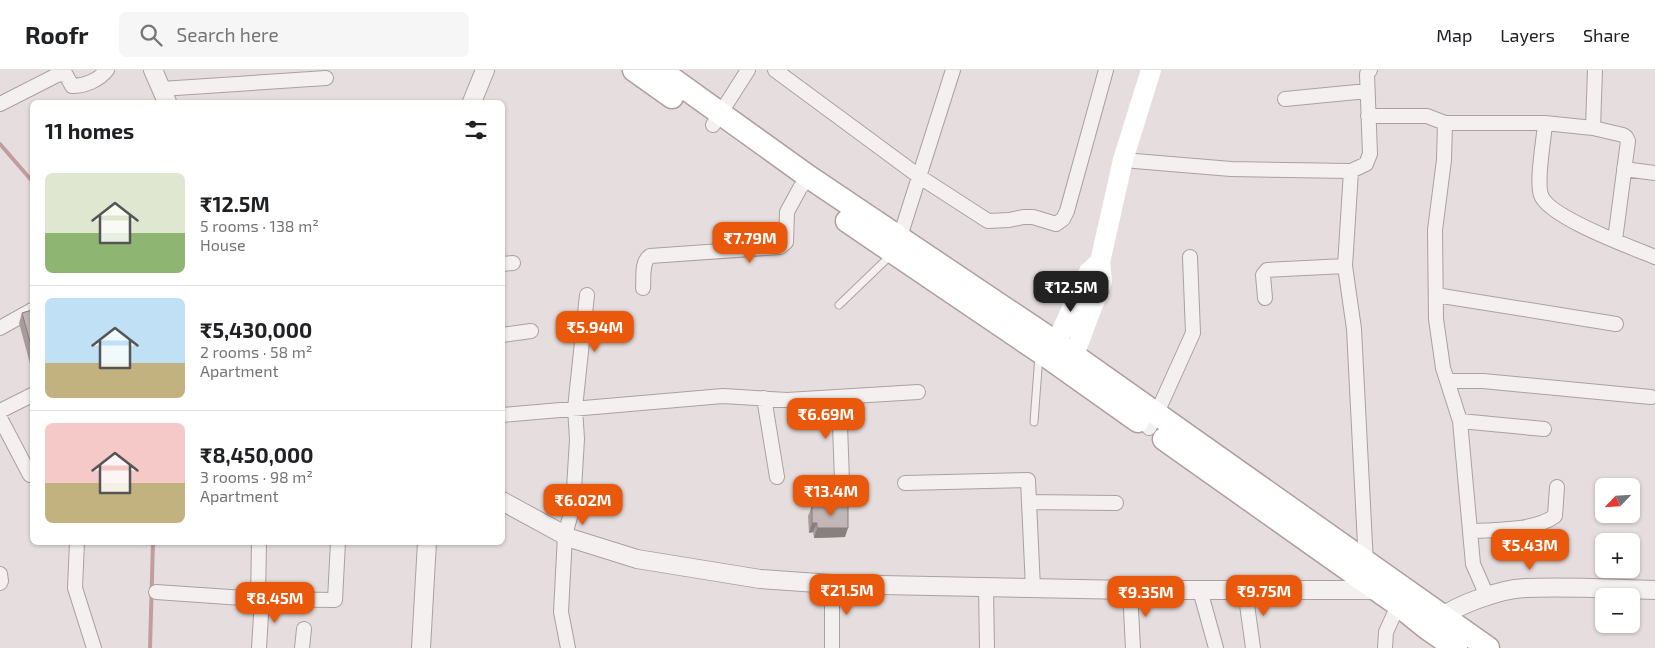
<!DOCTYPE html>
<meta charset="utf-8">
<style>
:root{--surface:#fff;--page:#f6f6f6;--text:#202124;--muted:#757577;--line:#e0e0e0;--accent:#ea580c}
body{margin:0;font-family:"Exo 2",sans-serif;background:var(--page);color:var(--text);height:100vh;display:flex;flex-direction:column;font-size:19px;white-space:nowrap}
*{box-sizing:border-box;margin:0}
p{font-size:16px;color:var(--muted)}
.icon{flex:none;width:28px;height:28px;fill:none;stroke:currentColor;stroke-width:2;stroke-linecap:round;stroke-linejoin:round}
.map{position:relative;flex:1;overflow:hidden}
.side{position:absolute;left:30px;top:30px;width:475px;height:445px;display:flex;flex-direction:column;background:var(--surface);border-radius:8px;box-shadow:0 1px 4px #0004}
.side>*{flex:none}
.needle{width:32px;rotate:245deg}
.buttons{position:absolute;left:1595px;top:408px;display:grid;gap:10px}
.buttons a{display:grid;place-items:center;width:45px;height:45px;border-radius:8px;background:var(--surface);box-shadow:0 1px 4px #0004;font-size:25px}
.price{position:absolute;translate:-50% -42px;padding:0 11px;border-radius:10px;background:var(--accent);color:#fff;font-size:16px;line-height:32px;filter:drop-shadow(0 1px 2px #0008)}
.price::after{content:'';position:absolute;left:50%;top:30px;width:15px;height:11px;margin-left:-8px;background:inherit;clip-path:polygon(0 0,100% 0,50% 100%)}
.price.active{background:#222;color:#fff}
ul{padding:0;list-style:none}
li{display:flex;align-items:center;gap:15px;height:125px;padding:0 15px}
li+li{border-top:1px solid var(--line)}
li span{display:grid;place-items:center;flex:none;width:140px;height:100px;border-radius:8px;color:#555}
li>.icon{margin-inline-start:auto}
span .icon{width:60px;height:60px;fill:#fffc;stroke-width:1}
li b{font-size:21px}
h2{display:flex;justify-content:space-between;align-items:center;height:60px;padding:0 15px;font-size:21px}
header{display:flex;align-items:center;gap:30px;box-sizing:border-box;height:70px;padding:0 25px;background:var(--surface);border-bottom:1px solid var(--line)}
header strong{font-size:24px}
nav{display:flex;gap:28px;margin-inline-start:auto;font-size:18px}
.search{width:350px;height:45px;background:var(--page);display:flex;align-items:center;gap:12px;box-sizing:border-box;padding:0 18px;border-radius:8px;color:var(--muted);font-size:19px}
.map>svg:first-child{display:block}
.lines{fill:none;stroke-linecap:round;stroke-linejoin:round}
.stream{stroke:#c29c9f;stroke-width:4}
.service-casing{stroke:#aca0a0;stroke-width:9}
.minor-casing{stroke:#aca0a0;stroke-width:16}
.tertiary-casing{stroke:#aca0a0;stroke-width:20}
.primary-casing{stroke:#b09e9e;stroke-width:25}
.service{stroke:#f4f0f0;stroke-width:7}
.minor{stroke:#f4f0f0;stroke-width:14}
.tertiary{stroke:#f4f0f0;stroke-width:18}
.secondary{stroke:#fff;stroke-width:20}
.primary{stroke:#fff;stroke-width:22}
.wall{fill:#a79d9d}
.shaded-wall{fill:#887f7f}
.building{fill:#c2b6b6;stroke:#887f7f}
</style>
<header>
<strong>Roofr</strong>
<div class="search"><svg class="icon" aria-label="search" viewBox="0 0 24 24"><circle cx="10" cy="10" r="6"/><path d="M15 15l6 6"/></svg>Search here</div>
<nav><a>Map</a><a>Layers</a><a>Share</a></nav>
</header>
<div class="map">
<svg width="1655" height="578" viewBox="0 0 1655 578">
<rect width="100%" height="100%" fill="#e6dede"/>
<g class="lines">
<path class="stream" d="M0,74l32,37
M150,578l3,-106"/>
<defs>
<path id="service" d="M839,235l52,-50
M1034,352l5,-67"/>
<path id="minor" d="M775,0l145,107 68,44 21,-1 14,-3h10l23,7 7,-5 4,-8 39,-141
M161,19l165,-11
M1285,29l82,-8
M0,34l59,-30 7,1 6,11c13,0 27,-6 35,-16
M1368,46h59l18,7h100c-1,17 -9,57 -4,72 7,22 92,53 114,62
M1445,53l-1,37 -9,70 1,89 7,49 17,53 13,143 14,32
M1545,53l48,5 30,7 3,2 2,4 -13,99
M713,55l35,-55
M1593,58l2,-58
M1123,90l108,9 120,2 15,-7 4,-10 -3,-80 3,-4
M1624,99l31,4
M1351,101l-6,95 9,63 12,235
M898,173l55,-173
M502,194l11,-1
M643,218c1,-10 -2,-26 7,-32l130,-9 6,-5 1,-30 13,-24 9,-11
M1436,225l180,29
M1265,228l-2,-23 4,-5 78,-4
M0,258l32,-18
M502,265l29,-4
M1447,311h36l168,16
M839,327l3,84
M764,328l13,79
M0,341l32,-16
M502,345l221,-19 64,4 131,-8
M0,348l30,57
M1460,351l84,8
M1149,358l7,-13 37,-82 -3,-76
M905,413l123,-3 5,108
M1029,432l87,1
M1470,461c26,-1 64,0 85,-15l2,-29
M77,472l-2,46 19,60
M0,504l1,7 -1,2
M986,517l1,61
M1130,520l3,58
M1200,520l16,58
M1245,520l8,58
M156,522l102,7 77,1 3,-58
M258,529l1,-57
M259,578l3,-49
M302,578l2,-19
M568,578l-7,-36 4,-77 8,-29 4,-67 -2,-31 12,-113
M832,578v-64
M1385,578l1,-16 15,-33"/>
<path id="tertiary" d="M153,0l14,32
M472,32l13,-32
M502,431l68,37 67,21 123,20 72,5 298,6h253
M1434,553c18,-17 66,-34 91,-35 43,-2 87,1 130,2
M421,578l6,-106"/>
<path id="primary" d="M634,0l38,27
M660,0l149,107 246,165 433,306
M847,151l202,137 89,63
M1164,369l233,165 31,25 28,19"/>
</defs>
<use href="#service" class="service-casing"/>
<use href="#minor" class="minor-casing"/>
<use href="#tertiary" class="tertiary-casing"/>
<use href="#primary" class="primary-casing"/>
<use href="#service" class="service"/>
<use href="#minor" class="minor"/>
<use href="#tertiary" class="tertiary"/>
<path class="secondary" d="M1050,286l39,-84 11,-10
M1066,299l8,-14 28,-74 -2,-19 23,-102 28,-90"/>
<use href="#primary" class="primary"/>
</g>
<path class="wall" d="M32,240v61l-13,-48 3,-10z
M812,436l33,31 -31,1 -1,-6 -4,1 -1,-17z"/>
<path class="shaded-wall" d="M812,453h5l-4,9 -4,1z
M817,458h31l-3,9 -31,1z"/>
<path class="building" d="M32,240v39l-10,-36z
M812,436h36v22h-31v-5h-5z"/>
</svg>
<div class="buttons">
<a><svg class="needle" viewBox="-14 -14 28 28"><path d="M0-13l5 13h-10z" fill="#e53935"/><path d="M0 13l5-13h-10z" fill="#757577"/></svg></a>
<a>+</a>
<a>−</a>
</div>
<b class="price" style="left:750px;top:194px">₹7.79M</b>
<b class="price active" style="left:1071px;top:243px">₹12.5M</b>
<b class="price" style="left:595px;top:283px">₹5.94M</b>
<b class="price" style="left:826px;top:370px">₹6.69M</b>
<b class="price" style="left:831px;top:447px">₹13.4M</b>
<b class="price" style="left:583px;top:456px">₹6.02M</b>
<b class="price" style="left:1530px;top:501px">₹5.43M</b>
<b class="price" style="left:847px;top:546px">₹21.5M</b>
<b class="price" style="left:1264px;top:547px">₹9.75M</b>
<b class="price" style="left:1146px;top:548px">₹9.35M</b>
<b class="price" style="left:275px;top:554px">₹8.45M</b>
<section class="side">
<h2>11 homes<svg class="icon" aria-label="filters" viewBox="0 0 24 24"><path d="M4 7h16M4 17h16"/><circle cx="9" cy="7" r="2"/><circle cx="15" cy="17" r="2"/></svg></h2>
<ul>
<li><span style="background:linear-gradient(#dfe7d0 60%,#8fb573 0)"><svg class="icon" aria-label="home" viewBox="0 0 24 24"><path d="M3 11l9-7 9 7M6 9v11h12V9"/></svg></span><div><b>₹12.5M</b><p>5 rooms · 138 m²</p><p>House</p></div></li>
<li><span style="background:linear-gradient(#bfe0f5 65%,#c2b280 0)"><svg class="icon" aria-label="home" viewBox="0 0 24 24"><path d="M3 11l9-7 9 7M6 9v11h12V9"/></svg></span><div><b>₹5,430,000</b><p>2 rooms · 58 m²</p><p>Apartment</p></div></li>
<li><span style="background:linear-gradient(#f6c9c9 60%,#c2b280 0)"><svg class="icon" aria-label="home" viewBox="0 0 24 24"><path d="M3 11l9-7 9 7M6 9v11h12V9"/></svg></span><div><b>₹8,450,000</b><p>3 rooms · 98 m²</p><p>Apartment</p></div></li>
</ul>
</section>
</div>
